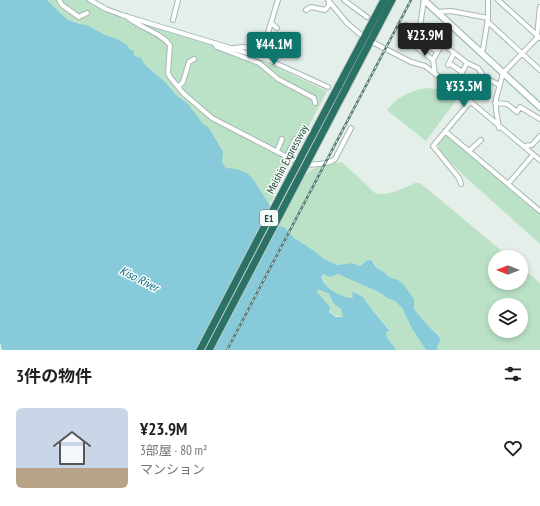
<!DOCTYPE html>
<html lang="ja">
<meta charset="utf-8">
<style>
:root{--surface:#fff;--page:#f6f6f6;--text:#202124;--muted:#757577;--accent:#0f766e}
body{margin:0;font-family:"PT Sans Narrow","Noto Sans JP",sans-serif;background:var(--page);color:var(--text);height:100vh;display:flex;flex-direction:column;font-size:15px;white-space:nowrap}
*{box-sizing:border-box;margin:0}
p{font-size:13px;color:var(--muted)}
.icon{flex:none;width:22px;height:22px;fill:none;stroke:currentColor;stroke-width:2;stroke-linecap:round;stroke-linejoin:round}
.map{position:relative;height:350px;overflow:hidden}
.sheet{display:flex;flex-direction:column;background:var(--surface);flex:1}
.sheet>*{flex:none}
.needle{width:26px;rotate:270deg}
.controls{position:absolute;left:488px;top:250px;display:grid;gap:8px}
.controls a{display:grid;place-items:center;width:40px;height:40px;border-radius:50%;background:var(--surface);box-shadow:0 2px 6px #0003;font-size:20px}
.price{position:absolute;translate:-50% -34px;padding:0 9px;border-radius:4px;background:var(--accent);color:#fff;font-size:13px;line-height:26px;filter:drop-shadow(0 1px 2px #0008)}
.price::after{content:'';position:absolute;left:50%;top:24px;width:12px;height:9px;margin-left:-6px;background:inherit;clip-path:polygon(0 0,100% 0,50% 100%)}
.price.on{background:#222;color:#fff}
ul{padding:0;list-style:none}
li{display:flex;align-items:center;gap:12px;height:100px;padding:0 16px}
li span{display:grid;place-items:center;flex:none;width:112px;height:80px;border-radius:6px;color:#555}
li>.icon{margin-inline-start:auto}
span .icon{width:48px;height:48px;fill:#fffc;stroke-width:1}
li b{font-size:17px}
h2{display:flex;justify-content:space-between;align-items:center;height:48px;padding:0 16px;font-size:17px}
.map>svg:first-child{display:block}
.green{fill:#bbe2c6;fill-rule:evenodd}
.water{fill:#87cad9;fill-rule:evenodd}
.lines{fill:none;stroke-linecap:round;stroke-linejoin:round}
.stream{stroke:#87cad9;stroke-width:1}
.minor-casing{stroke:#a6b8b2;stroke-width:6}
.secondary-casing{stroke:#a1bcb3;stroke-width:8}
.motorway-casing{stroke:#c1cac8;stroke-width:9}
.minor{stroke:#fff;stroke-width:4}
.secondary{stroke:#fff;stroke-width:5.5}
.motorway{stroke:#2a7265;stroke-width:7}
.rail-casing{stroke:#5c7e76;stroke-width:2.5}
.rail{stroke:#f5fbf8;stroke-width:1;stroke-dasharray:3;stroke-linecap:butt}
.motorway-bridge-casing{stroke:#c1cac8;stroke-width:9;stroke-linecap:butt}
.motorway-bridge{stroke:#2a7265;stroke-width:7}
.labels{text-anchor:middle;stroke-width:3;stroke-linejoin:round;paint-order:stroke}
.shield{fill:#f5fbf8;stroke:#617a74;stroke-width:1}
.shield-label{font-size:10px;font-weight:bold;fill:#21433b}
.street-label{font-size:11px;fill:#21433b;stroke:#f5fbf8}
.water-label{font-size:12px;font-style:italic;fill:#147086;stroke:#f5fbf8}
</style>
<div class="map">
<svg width="540" height="350" viewBox="0 0 540 350">
<rect width="100%" height="100%" fill="#e4efea"/>
<path class="green" d="M44,0h42l19,12 127,39 39,14 56,26 -51,98 -3,10 -6,8 -37,-34 -81,-104 -13,-12 -74,-40z
M428,88c11,1 19,5 29,11l-31,42 -39,-31c10,-13 24,-20 41,-22z
M445,133l95,79v32l-77,-69 -23,-24 -3,-8z
M342,162l33,31c14,4 28,-5 40,-10h5l89,74h-14v26h26v-16l19,16v67h-102l-1,-3 4,-8 -1,-3 -12,-10 -14,-17 -11,-25 -5,-4 -9,-3 -5,-5 -7,-4 -3,-6h-10l-4,4 -8,-3 -15,2 -13,-6 -29,-21 -19,-11c9,-19 20,-50 39,-59 8,-4 18,-5 27,-6zM495,305h26v26h-26z
M323,274l7,3 8,-3 4,1 37,17 8,6 8,3 7,7 9,19 15,23h-30c-2,-7 -9,-7 -10,-18l3,-1v-2l-16,-18 -10,-14 -10,-5v5l-2,1c-12,-2 -26,-10 -30,-22z
M318,290h2l9,4 5,10 7,5 3,8c-18,0 -16,-15 -27,-25z"/>
<path class="water" d="M0,0h47l14,14 7,6 11,4 8,1 18,10 14,5 8,5 2,4 5,2v5l7,2 5,8 19,16 12,14 11,8 15,20 6,4 14,24 -1,10 4,6 11,1 10,4 6,6 18,28 5,19 8,1 9,10 21,14 10,8 13,6 15,-2 8,3 6,-5 5,-1 6,8 7,4 5,5 9,3 5,4 11,15v10l14,17 11,10 2,3 -4,8 1,3h-12l-15,-23 -9,-19 -7,-7 -8,-3 -8,-6 -41,-18 -8,3 -7,-3 -2,3c4,11 18,19 30,21l2,-1 -1,-5h1l10,5 10,14 16,19v1l-3,1c1,11 8,11 10,18h-394l-2,-8zM318,290h2l9,4 5,10 7,5 2,8h-7l-7,-5 1,-5 -13,-15z"/>
<g class="lines">
<path class="stream" d="M502,0l34,31"/>
<defs>
<path id="minor" d="M59,0l3,5 17,12 8,-4
M90,0l16,9 16,6 125,38 26,9 55,25
M328,0l19,23 14,12
M344,0l23,17
M498,0l42,38
M306,10l5,-3 14,3 4,-5v-4
M437,12l14,-1 37,7
M126,16c13,12 33,15 44,29l-2,28 2,4 13,16 29,25 87,45
M173,20l5,-20
M488,22l52,48
M271,23l6,5
M406,25l10,7
M420,26l4,-26
M415,34l22,18
M537,36l3,-29
M214,43l3,4 42,16 19,16 36,19 1,5
M374,43l37,19 14,4 34,26 81,68
M234,48l9,-1 20,3
M262,52l16,-52
M480,52l3,-3 5,-31v-18
M433,60l-22,-17 9,-17 47,37 11,5 6,9 15,8
M449,63l13,9
M448,65l6,-12
M435,74l-2,-14 9,-16
M460,76l7,-13
M178,87l5,-5 6,-20 5,-3
M495,103l12,1 10,8 3,-5 20,12
M499,128l-3,-18v-11l7,-26 35,-36
M445,131l95,80
M523,146l9,-1 8,-9
M277,151l5,-12
M469,151l12,-11
M287,156l8,-17
M305,165c9,-1 23,0 30,-6l16,-31
M461,184l-2,-6 -26,-32 37,-44
M508,184l25,-29"/>
<path id="secondary" d="M424,0l116,107"/>
<path id="motorway" d="M338,87l46,-87
M345,90l47,-90"/>
</defs>
<use href="#minor" class="minor-casing"/>
<use href="#secondary" class="secondary-casing"/>
<use href="#motorway" class="motorway-casing"/>
<use href="#minor" class="minor"/>
<use href="#secondary" class="secondary"/>
<use href="#motorway" class="motorway"/>
<defs>
<path id="rail" d="M227,350l184,-350"/>
</defs>
<use href="#rail" class="rail-casing"/>
<use href="#rail" class="rail"/>
<defs>
<path id="motorway-bridge" d="M200,350l84,-161 54,-102
M209,350l136,-260"/>
</defs>
<use href="#motorway-bridge" class="motorway-bridge-casing"/>
<use href="#motorway-bridge" class="motorway-bridge"/>
</g>
<g class="labels">
<rect class="shield" x="260" y="210" width="18" height="16" rx="3"/>
<g class="shield-label">
<text x="269" y="222">E1</text>
</g>
<g class="street-label">
<text transform="translate(287 159) rotate(-62)" y="4">Meishin Expressway</text>
</g>
<g class="water-label">
<text transform="translate(139 279) rotate(27)" y="4">Kiso River</text>
</g>
</g>
</svg>
<div class="controls">
<a><svg class="needle" viewBox="-14 -14 28 28"><path d="M0-13l5 13h-10z" fill="#e53935"/><path d="M0 13l5-13h-10z" fill="#757577"/></svg></a>
<a><svg class="icon" aria-label="layers" viewBox="0 0 24 24"><path d="M12 4l9 5-9 5-9-5zM3 14l9 5 9-5"/></svg></a>
</div>
<b class="price on" style="left:425px;top:57px">¥23.9M</b>
<b class="price" style="left:274px;top:66px">¥44.1M</b>
<b class="price" style="left:464px;top:108px">¥33.5M</b>
</div>
<section class="sheet">
<h2>3件の物件<svg class="icon" aria-label="filters" viewBox="0 0 24 24"><path d="M4 7h16M4 17h16"/><circle cx="9" cy="7" r="2"/><circle cx="15" cy="17" r="2"/></svg></h2>
<ul>
<li><span style="background:linear-gradient(#c9d6e8 75%,#b9a48a 0)"><svg class="icon" aria-label="home" viewBox="0 0 24 24"><path d="M3 11l9-7 9 7M6 9v11h12V9"/></svg></span><div><b>¥23.9M</b><p>3部屋 · 80 m²</p><p>マンション</p></div><svg class="icon" aria-label="heart" viewBox="0 0 24 24"><path d="M12 20l-8-8c-3-5 5-10 8-4 3-6 11-1 8 4z"/></svg></li>
</ul>
</section>
